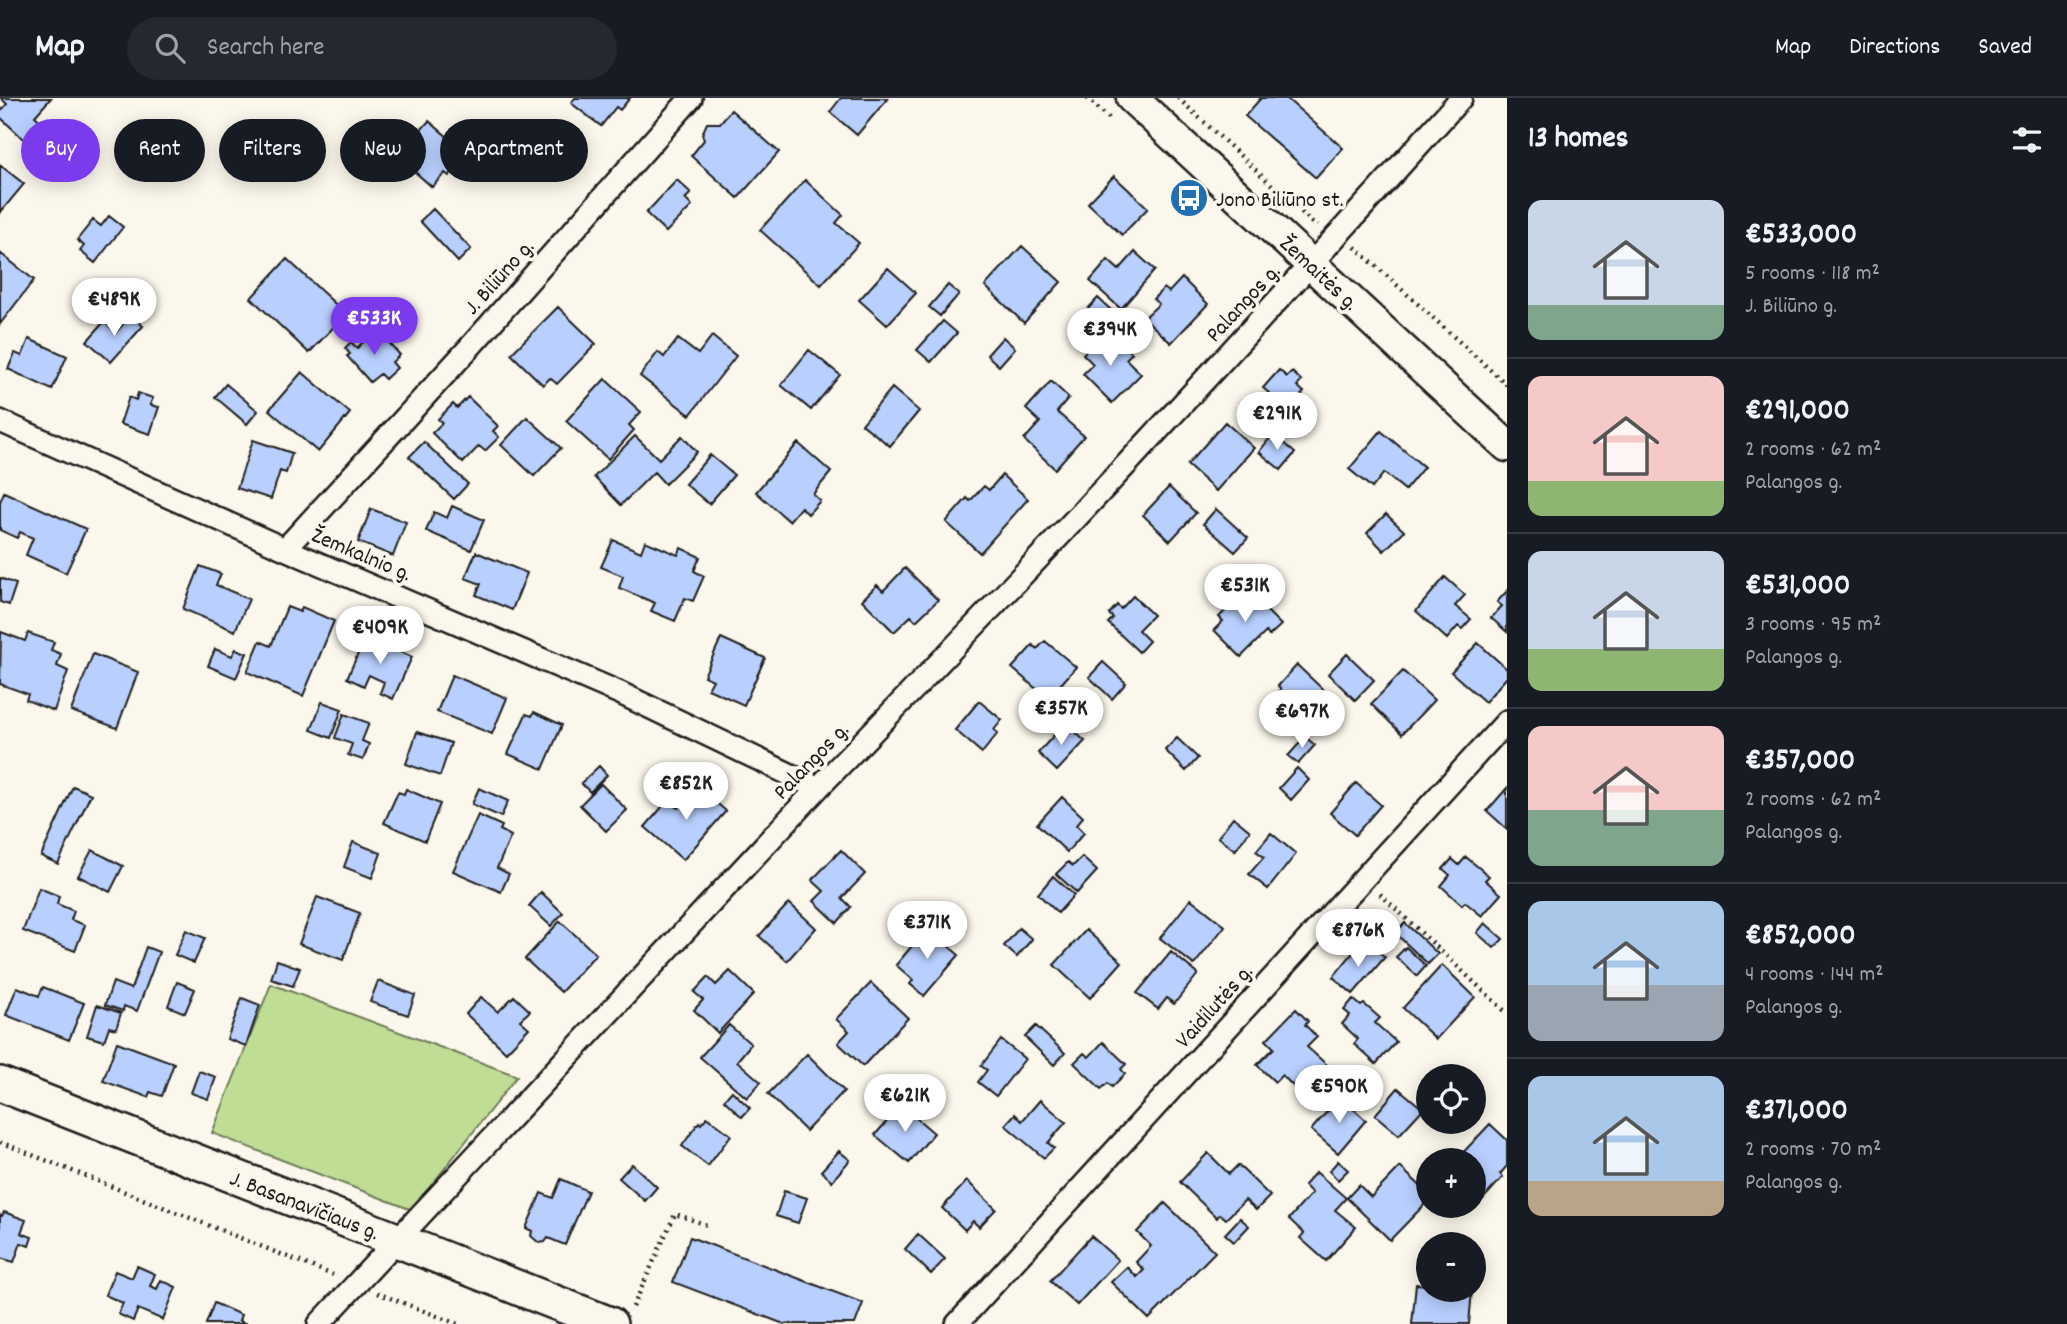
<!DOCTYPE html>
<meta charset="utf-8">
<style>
:root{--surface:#171b24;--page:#242831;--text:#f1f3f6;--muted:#9ea1a6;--line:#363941;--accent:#7c3aed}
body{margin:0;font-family:Dekko,sans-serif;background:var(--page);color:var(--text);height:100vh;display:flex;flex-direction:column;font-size:26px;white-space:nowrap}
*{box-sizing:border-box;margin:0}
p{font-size:23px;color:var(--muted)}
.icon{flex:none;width:38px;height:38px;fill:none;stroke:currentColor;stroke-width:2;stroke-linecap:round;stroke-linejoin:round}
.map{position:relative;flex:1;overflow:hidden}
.panel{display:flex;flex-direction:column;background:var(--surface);width:560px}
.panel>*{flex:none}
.banner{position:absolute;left:21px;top:21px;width:665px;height:63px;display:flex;gap:14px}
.tools{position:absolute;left:1416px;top:966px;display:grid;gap:14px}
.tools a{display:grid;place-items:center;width:70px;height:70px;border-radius:50%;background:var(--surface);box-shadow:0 4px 18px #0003;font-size:35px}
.price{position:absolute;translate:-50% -60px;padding:0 16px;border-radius:24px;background:#fff;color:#222;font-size:23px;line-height:46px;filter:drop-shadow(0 2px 4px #0008)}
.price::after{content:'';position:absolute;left:50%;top:42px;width:21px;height:16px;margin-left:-10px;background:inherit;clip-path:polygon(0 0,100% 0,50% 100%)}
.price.on{background:var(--accent);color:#fff}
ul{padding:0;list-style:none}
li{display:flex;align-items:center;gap:21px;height:175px;padding:0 21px}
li+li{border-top:2px solid var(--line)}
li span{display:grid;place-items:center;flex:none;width:196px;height:140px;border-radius:14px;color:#555}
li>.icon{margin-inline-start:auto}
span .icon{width:84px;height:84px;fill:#fffc;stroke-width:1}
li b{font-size:30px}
h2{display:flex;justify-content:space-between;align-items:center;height:84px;padding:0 21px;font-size:30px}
.pill{padding:0 24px;border-radius:32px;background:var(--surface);box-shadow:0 4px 18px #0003;font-size:24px;line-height:63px}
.pill.on{background:var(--accent);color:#fff}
header{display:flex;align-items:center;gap:42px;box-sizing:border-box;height:98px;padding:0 35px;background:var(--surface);border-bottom:2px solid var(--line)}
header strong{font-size:33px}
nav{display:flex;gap:38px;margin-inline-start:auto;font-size:24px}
.search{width:490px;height:63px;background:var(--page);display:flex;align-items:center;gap:18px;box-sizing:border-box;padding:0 24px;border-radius:38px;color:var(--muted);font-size:26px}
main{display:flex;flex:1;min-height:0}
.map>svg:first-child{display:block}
.green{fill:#bfdd95;stroke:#6e7c58;stroke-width:2}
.building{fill:#b9d0ff;stroke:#1c1c1c;stroke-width:2}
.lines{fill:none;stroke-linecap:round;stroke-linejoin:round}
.minor-casing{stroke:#1c1c1c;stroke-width:26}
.secondary-casing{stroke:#1c1c1c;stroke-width:35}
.primary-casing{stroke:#1c1c1c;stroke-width:38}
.path{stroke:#1c1c1c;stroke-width:4.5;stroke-dasharray:2 5;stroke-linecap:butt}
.minor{stroke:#fbf7ec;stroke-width:21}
.secondary{stroke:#fbf7ec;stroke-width:30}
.primary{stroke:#fbf7ec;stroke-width:33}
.labels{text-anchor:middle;stroke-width:7;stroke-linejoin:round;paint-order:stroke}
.poi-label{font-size:23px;fill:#1c1c1c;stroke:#fbf7ec;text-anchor:start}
.street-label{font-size:23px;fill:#1c1c1c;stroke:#fbf7ec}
</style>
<header>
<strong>Map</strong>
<div class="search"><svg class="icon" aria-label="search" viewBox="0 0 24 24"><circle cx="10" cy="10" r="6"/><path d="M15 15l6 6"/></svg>Search here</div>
<nav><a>Map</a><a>Directions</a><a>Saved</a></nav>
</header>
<main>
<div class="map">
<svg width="1507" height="1226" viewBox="0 0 1507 1226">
<rect width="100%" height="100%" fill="#fbf7ec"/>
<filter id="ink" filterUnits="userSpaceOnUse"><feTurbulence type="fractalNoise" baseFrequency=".0143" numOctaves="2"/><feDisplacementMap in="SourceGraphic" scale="14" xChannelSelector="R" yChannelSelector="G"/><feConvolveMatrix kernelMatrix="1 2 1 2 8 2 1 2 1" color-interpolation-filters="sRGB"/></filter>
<g filter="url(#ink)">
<path class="green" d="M271,886l246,92 -105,134 -200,-77z"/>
<path class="building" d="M1,0h50l-16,18 13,12 -17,18 -31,-29v-5l7,-8z
M575,0h55l-10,12 -4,-3 -15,19 -30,-23z
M841,0h47l-31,37 -27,-23z
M1261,0h25l57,50 -27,30 -71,-62z
M731,12l48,42 -41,46 -47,-42 13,-16 -2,-6 5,-11h13z
M429,23l20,17 5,-6 10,10 -6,6 9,8 -18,20 -4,-3 -13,14 -35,-31z
M0,67l24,19 -24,29z
M1114,78l34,32 -26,27 -34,-32z
M677,82l14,13 -6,6 7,7 -26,26 -20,-19z
M805,82l38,35 -7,8 23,20 -38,42 -61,-55z
M433,111l38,40 -13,13 -38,-41z
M109,118l14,11 -28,36 -15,-12 4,-5 -7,-6 16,-20 8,6z
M1022,148l39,36 -37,41 -39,-37z
M1135,154l20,18 -34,39 -31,-28 18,-21 11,10z
M0,155l34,27 -34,44z
M287,161l59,55 -37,39 -58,-55z
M888,170l28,25 -29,32 -28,-25z
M1182,180l26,26 -37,39 -27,-25 15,-14 -6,-5 11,-11 5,4z
M948,187l11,9 -19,22 -11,-9z
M1098,200l26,24 -13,14 -26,-24z
M558,209l38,37 -39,40 -7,-6 -7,7 -32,-31z
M131,217l12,11 -32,36 -24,-21 17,-19 12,10z
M943,223l14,12 -26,29 -14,-12z
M377,231l23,26 -8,7 5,6 -12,11 -5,-5 -10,8 -23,-26 3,-2 -5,-6 6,-6 6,6z
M712,238l24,20 -46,59 -50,-39 18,-24 6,5 14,-18 20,15z
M1115,238l17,17 -6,6 15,15 -29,29 -29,-29 10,-10 -10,-10 14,-15 7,8z
M1003,239l12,11 -16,18 -12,-11z
M29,241l38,17 -15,34 -44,-21 7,-16 7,3z
M809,252l31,25 -29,35 -30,-25z
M1279,272l8,7 5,-5 10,9 -5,5 7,6 -15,18 -6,-5 -5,5 -14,-12 5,-5 -6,-5z
M302,274l48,41 -32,39 -49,-42z
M605,281l36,33 -12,13 5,5 -26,29 -42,-38z
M1051,283l18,17 -12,14 27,24 -29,33 -31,-29 16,-18 -14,-13z
M226,286l32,27 -11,13 -32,-27z
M892,290l27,23 -29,35 -28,-22z
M138,295l15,5 -3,7 9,2 -9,27 -30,-10 9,-27 7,3z
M468,299l30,29 -5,5 6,6 -14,14 -6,-5 -16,17 -31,-30 10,-10 -4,-4 15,-15 4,4z
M527,319l34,31 -27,28 -33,-31z
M1225,324l29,26 -38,43 -29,-26z
M1381,333l43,36 -19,23 -21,-17 -12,15 -23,-19z
M1273,336l22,19 -14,17 -22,-18z
M635,338l24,23 23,-23 15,16 -32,32 -11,-12 -33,33 -27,-28z
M253,342l39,13 -6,20 -6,-2 -9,28 -34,-11z
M424,344l44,42 -14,15 -45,-42z
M798,345l33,29 -18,22 7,7 -12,13 -7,-7 -12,14 -33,-29z
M710,357l24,20 -25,29 -24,-20z
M1002,377l26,24 -48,54 -34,-31 21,-24 3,3 14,-15 5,4z
M1169,389l27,26 -26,28 -27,-26z
M4,394l82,37 -20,44 -40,-18 7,-17 -13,-6 -3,6 -17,-8v-28z
M452,408l32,14 -13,30 -45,-19 8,-19 13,6z
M371,411l35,13 -13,34 -35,-14z
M1216,411l32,29 -13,14 -32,-28z
M1386,416l18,17 -20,20 -17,-18z
M613,442l28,12 4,-11 33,14 3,-7 19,9 -6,14 10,5 -11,25 -8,-3 -10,23 -24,-10 4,-8 -36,-15 4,-12 -22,-9z
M476,454l51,21 -15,37 -36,-15 5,-11 -16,-6z
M200,468l21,8 -5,11 33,14 -14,32 -52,-22z
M905,470l33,32 -22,21 -5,-5 -17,16 -32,-32 15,-15 6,6z
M1445,479l20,18 -10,11 16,13 -9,10 -4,-3 -11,13 -31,-28z
M0,480l16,6 -7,21 -9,-3z
M1246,492l35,35 -12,11 -3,-4 -25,25 -27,-27 9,-9 -4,-4z
M1507,493v41l-16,-14 11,-12 -5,-4z
M1133,498l20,19 -15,15 11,11 -10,11 -31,-29 5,-5 -4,-4 8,-9 4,4z
M287,509l13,5 2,-5 32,14 -31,75 -56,-24 13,-31 11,5z
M1,534l24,9 3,-8 26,9 -3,8 10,4 -4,12 11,5 -14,40 -28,-11 2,-6 -28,-10z
M366,538l46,21 -19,42 -13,-6 4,-11 -15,-7 -5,11 -17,-8z
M721,540l44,20 -21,47 -36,-16 5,-9 -9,-4z
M1045,543l31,26 -28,32 -36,-31 21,-23 4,4z
M1478,545l29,26v8l-22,25 -34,-30z
M215,551l17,7 4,-7 11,4 -11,25 -28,-12z
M93,556l45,18 -21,56 -46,-17z
M1347,556l27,26 -19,20 -27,-26z
M1103,564l23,21 -14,16 -23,-22z
M1297,567l34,32 -32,34 -31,-29 13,-13 -3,-3z
M1403,573l31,29 -32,34 -31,-30z
M452,577l55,23 -15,36 -55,-22z
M979,603l23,19 -8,10 4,3 -16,20 -27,-23z
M322,604l20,7 -11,29 -20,-8z
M534,614l28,13 -19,44 -35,-15 18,-40 6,2z
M344,616l25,9 -7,18 7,3 -6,16 -15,-5 4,-11 -17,-6z
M1065,625l20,18 -28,30 -19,-18z
M417,634l34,11 -11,33 -34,-12z
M1305,639l10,8 -17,19 -10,-8z
M1177,640l21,20 -12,13 -21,-21z
M599,668l8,9 -17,17 -9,-9z
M1297,670l12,12 -18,20 -12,-12z
M1356,685l25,22 -26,30 -25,-22z
M601,686l26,26 -21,21 -26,-26z
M73,688l18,8 -33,70 -17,-8z
M697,688l29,25 -43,49 -38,-33 24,-28 9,9z
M479,690l29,13 -7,16 -29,-13z
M1507,690v41l-20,-18z
M406,691l34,15 -15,37 -41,-18 14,-31 6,2z
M1062,699l21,20 -7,8 8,8 -17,19 -30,-28z
M478,717l24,11 -2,4 11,6 -14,32 12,6 -8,18 -48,-21z
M1233,719l17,14 -15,19 -17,-13z
M1271,735l25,21 -28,35 -19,-15 15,-17 -8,-6z
M353,744l28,11 -9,25 -28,-11z
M92,752l31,16 -13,26 -32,-16z
M841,752l24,24 -23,24 9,9 -14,16 -23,-22 10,-10 -12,-11z
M1082,759l15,14 -20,22 -21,-19 12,-12 5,4z
M1466,759l23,19 -4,4 16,14 -19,22 -17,-14 -3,3 -21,-19 9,-11 -7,-6 9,-10 7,6z
M1053,778l21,19 -16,18 -20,-19z
M39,790l20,8 -2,8 17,7 -3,9 14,5 -10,26 -52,-20z
M541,794l22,21 -12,13 -22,-20z
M317,799l43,16 -17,47 -44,-16z
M1191,801l34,27 -31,39 -34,-27z
M789,805l27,25 -29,33 -28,-25z
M560,823l36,33 -35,38 -36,-33z
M1405,825l33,31 -10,10 -33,-31z
M1485,825l18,16 -9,9 -17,-15z
M927,830l32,27 -35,41 -14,-12 3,-4 -17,-15z
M1019,830l13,11 -15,18 -13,-11z
M186,832l19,8 -11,25 -19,-8z
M1086,832l36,32 -32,36 -36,-33z
M1371,847l14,12 -32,37 -20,-17 23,-28 6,6z
M146,849l13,5 -22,59 -13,-5 -1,5 -18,-6 8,-23 18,7z
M1406,849l20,19 -9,10 -21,-19z
M1171,854l27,22 -24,30 -7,-6 -9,11 -21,-16z
M277,862l23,8 -7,18 -22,-7z
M1442,867l33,32 -39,42 -33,-31z
M730,873l24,23 -36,39 -24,-23 9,-10 -9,-8 14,-15 8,8z
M378,883l37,14 -7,20 -38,-13z
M177,884l18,7 -10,24 -17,-7z
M871,885l37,35 -45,48 -25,-23 11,-12 -13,-12z
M17,889l22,9 4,-9 41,16 -15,37 -63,-25z
M514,898l16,15 -10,9 9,8 -23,24 -40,-38 15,-17 17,15z
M242,900l18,7 -14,41 -19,-7z
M1353,901l8,7 3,-2 16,14 -5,5 21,19 -20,22 -22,-20 4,-5 -16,-15 8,-9 -6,-5z
M97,907l24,8 -5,16 -7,-2 -5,14 -17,-5z
M1296,911l12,12 -3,4 12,12 -10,10 20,18 -27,28 -18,-18 -7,7 -18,-17 17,-17 -8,-8z
M729,927l22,19 -14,17 24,21 -14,16 -47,-41z
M1036,928l29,27 -11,12 -29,-28z
M1001,942l24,19 -29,37 -18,-14 9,-12 -6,-4z
M117,944l57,21 -12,33 -12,-4 -2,5 -45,-16z
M1103,944l23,22 -5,5 4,5 -13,13 -4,-4 -7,6 -27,-26 10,-10 5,4z
M807,956l37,37 -38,40 -38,-37z
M199,973l17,6 -8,22 -17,-6z
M1398,990l25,21 -24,26 -24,-20z
M732,993l18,17 -8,9 -18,-17z
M1340,999l26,23 -28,33 -27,-23z
M1040,1002l26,22 -18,21 6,5 -10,10 -39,-33 10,-11 7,7z
M901,1007l33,28 -25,30 -34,-28z
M707,1019l24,18 -23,31 -26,-20 17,-24 2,2z
M1490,1026l17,16v26l-7,8 3,3 -28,31 -2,-2 1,-46h-18z
M839,1053l11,9 -18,21 -11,-10z
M1208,1055l21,21 9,-9 32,31 -14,14 -11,-10 -19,19 -6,-5 -3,4 -37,-36z
M1338,1063l10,9 -10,10 -9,-9z
M632,1066l25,23 -12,14 -26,-23z
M1400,1069l28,26v8l-38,39 -43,-42 12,-13 12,12z
M1316,1074l30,26 -11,12 21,17 -30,34 -26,-23 4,-5 -15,-14 23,-26 -8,-8z
M561,1081l27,12 -23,54 -17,-7 -3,4 -6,1 -8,-7 1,-5 -6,-3 15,-35 12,5z
M967,1083l29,28 -17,18 -6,-6 -8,9 -23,-22z
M784,1093l23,7 -9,25 -22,-7z
M1165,1105l50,49 -66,67 -38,-37 16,-15 10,10 7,-7 -8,-8 15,-16 -14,-14z
M4,1114l22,8 -5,13 11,4 -3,9 -8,-3 -7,19 -14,-4v-43l2,1z
M1240,1120l9,8 -15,16 -9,-8z
M918,1136l27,25 -14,15 -26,-25z
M1091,1138l27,24 -41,45 -27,-24z
M690,1139l173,66 -8,21h-71l-111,-42z
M137,1168l18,8 -5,12 7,3 4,-9 15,7 -13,33 -25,-11 -5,12 -15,-7 5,-11 -18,-8 10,-24 17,7z
M1416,1186l12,1v5h44l-3,34h-57z
M214,1205l27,12 -2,6 8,3h-41z"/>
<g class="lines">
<defs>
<path id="minor" d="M0,323l285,128 335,144 198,95
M285,451l184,-201 222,-250
M319,1226l499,-536c220,-225 433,-456 643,-690
M957,1226l550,-603"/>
<path id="secondary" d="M1132,0l375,348"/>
<path id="primary" d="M0,986l610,240"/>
</defs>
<use href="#minor" class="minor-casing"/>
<use href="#secondary" class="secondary-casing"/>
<use href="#primary" class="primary-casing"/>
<path class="path" d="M1087,0l25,23
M1178,0l134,124 6,3
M1355,149l152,138
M1380,796l127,119
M0,1044l333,133
M377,1195l81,31
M633,1209l42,-93 35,12"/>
<use href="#minor" class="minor"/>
<use href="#secondary" class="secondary"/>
<use href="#primary" class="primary"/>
</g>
</g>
<defs>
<symbol id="bus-disc" viewBox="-11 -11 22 22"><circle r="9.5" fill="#1f6fb2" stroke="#fbf7ec"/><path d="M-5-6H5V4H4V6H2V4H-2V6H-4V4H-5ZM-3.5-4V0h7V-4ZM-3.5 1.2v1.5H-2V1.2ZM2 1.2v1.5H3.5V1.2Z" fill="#fff"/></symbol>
</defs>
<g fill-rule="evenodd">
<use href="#bus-disc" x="1167" y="78" width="44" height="44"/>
</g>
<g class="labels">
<g class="poi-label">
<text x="1216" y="108">Jono Biliūno st.</text>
</g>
<g class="street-label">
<text transform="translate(1320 174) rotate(43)" y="8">Žemaitės g.</text>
<text transform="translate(498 178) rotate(-48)" y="8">J. Biliūno g.</text>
<text transform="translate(1242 204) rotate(-47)" y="8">Palangos g.</text>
<text transform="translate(362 455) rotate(23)" y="8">Žemkalnio g.</text>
<text transform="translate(810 662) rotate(-46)" y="8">Palangos g.</text>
<text transform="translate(1213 907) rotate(-48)" y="8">Vaidilutės g.</text>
<text transform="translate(305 1106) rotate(21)" y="8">J. Basanavičiaus g.</text>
</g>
</g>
</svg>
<div class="tools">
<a><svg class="icon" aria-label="locate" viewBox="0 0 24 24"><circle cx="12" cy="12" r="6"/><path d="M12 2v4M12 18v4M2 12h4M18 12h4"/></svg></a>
<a>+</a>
<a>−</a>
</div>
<b class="price" style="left:114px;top:240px">€489K</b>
<b class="price on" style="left:374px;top:259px">€533K</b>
<b class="price" style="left:1110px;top:270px">€394K</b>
<b class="price" style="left:1277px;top:354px">€291K</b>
<b class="price" style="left:1245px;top:526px">€531K</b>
<b class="price" style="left:380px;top:568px">€409K</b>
<b class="price" style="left:1061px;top:649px">€357K</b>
<b class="price" style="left:1302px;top:652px">€697K</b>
<b class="price" style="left:686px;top:724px">€852K</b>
<b class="price" style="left:927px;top:863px">€371K</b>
<b class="price" style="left:1358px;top:871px">€876K</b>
<b class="price" style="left:1339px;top:1027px">€590K</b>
<b class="price" style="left:905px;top:1036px">€621K</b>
<div class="banner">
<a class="pill on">Buy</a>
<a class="pill">Rent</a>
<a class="pill">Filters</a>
<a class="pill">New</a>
<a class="pill">Apartment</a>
</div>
</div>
<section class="panel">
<h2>13 homes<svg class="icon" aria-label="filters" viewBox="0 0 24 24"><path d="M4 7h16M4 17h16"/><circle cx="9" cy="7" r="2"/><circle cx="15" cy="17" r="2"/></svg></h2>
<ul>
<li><span style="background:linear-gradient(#c9d6e8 75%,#7fa58c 0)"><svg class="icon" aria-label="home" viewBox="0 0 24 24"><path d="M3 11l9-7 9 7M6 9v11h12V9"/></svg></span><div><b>€533,000</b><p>5 rooms · 118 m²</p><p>J. Biliūno g.</p></div></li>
<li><span style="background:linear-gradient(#f6c9c9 75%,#8fb573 0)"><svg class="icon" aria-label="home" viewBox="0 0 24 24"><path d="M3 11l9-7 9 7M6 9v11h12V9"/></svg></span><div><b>€291,000</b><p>2 rooms · 62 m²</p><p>Palangos g.</p></div></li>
<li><span style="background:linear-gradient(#c9d6e8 70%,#8fb573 0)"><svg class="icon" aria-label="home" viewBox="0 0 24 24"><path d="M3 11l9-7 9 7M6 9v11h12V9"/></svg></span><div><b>€531,000</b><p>3 rooms · 95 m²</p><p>Palangos g.</p></div></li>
<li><span style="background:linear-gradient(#f6c9c9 60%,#7fa58c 0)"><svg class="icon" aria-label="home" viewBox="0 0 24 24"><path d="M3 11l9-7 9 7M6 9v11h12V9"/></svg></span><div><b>€357,000</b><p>2 rooms · 62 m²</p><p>Palangos g.</p></div></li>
<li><span style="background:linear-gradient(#a9c7e8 60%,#9aa5b1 0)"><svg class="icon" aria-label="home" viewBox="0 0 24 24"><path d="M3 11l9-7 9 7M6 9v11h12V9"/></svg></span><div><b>€852,000</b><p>4 rooms · 144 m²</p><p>Palangos g.</p></div></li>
<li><span style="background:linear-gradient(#a9c7e8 75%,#b9a48a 0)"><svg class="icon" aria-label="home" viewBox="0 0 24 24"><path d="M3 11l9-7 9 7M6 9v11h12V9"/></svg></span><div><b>€371,000</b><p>2 rooms · 70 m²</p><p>Palangos g.</p></div></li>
</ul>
</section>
</main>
